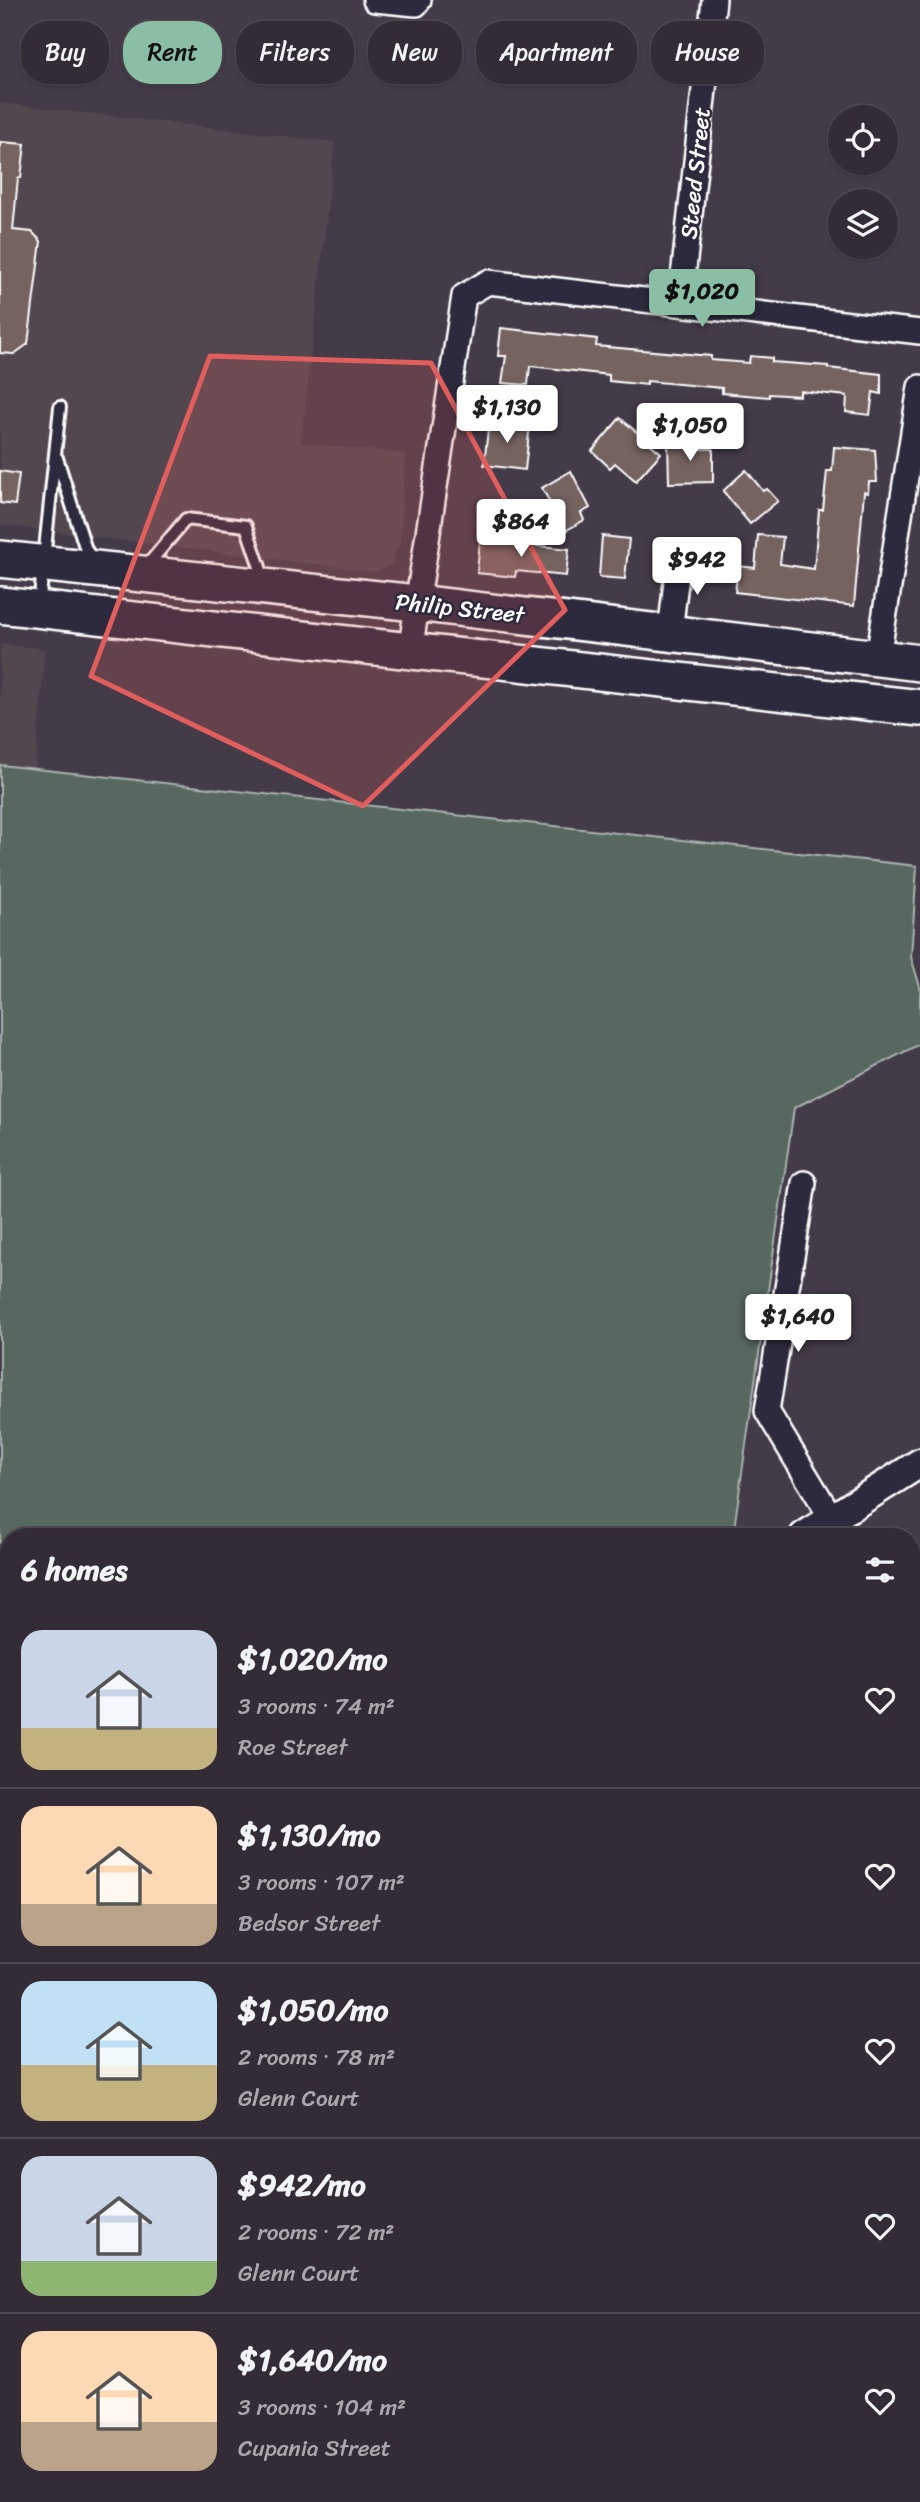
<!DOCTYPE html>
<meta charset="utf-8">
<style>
:root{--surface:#332c36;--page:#3e3842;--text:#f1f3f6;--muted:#a9a7ad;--line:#4e4851;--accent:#8abfa5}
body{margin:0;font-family:Sriracha,sans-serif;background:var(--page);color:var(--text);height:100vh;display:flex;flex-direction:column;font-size:26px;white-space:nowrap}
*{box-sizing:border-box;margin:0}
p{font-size:23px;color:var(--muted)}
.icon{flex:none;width:38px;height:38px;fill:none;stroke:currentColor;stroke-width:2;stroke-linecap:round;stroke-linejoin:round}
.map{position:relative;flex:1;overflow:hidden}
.panel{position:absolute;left:0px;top:1528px;width:920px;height:975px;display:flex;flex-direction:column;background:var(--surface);border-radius:28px 28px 0 0;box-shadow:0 2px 5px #0004,0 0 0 2px var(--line)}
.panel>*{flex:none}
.top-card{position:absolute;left:21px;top:21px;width:878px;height:63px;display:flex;gap:14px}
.tools{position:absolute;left:828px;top:105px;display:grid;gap:14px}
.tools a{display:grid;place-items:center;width:70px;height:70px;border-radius:50%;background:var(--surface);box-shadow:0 2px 5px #0004,0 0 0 2px var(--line);font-size:35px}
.price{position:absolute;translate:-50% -60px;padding:0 16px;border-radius:7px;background:#fff;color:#222;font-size:23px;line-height:46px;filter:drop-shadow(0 2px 4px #0008)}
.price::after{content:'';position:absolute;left:50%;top:42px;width:21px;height:16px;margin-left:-10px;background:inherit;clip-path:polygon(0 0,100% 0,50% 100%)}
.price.selected{background:var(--accent);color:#111}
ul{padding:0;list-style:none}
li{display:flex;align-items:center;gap:21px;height:175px;padding:0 21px}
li+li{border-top:2px solid var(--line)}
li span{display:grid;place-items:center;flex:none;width:196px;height:140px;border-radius:21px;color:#555}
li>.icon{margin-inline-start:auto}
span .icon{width:84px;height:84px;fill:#fffc;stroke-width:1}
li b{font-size:30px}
h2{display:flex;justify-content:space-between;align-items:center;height:84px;padding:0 21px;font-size:30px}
.pill{padding:0 24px;border-radius:28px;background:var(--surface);box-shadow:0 2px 5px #0004,0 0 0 2px var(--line);font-size:24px;line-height:63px}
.pill.selected{background:var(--accent);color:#111}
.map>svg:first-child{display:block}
.built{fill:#524750}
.green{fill:#57675f;stroke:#abb3af;stroke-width:2}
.building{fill:#746361;stroke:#fff;stroke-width:2}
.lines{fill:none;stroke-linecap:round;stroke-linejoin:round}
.service-casing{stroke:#fff;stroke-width:16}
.minor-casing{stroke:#fff;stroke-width:28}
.tertiary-casing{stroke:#fff;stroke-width:33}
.primary-casing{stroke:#fff;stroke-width:40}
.service{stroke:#2f2a3d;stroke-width:10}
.minor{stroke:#2f2a3d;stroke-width:23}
.tertiary{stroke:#2f2a3d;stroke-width:28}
.primary{stroke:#2f2a3d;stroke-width:35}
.marked{fill:#e05e5e;fill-opacity:0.2;stroke:#e05e5e;stroke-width:5;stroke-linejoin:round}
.labels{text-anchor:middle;stroke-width:5;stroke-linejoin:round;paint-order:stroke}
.street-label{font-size:23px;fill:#fff;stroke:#2f2a3d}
</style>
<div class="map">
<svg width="920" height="2502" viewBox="0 0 920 2502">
<rect width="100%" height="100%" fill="#443b48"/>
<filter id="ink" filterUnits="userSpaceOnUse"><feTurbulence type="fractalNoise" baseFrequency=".0143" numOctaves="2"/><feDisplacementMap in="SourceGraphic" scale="14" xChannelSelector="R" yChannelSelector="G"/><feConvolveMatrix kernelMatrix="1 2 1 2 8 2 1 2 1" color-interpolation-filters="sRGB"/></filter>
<g filter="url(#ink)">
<path class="built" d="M0,103l335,39 -34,301 105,11 -6,88 -9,22 -15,8 -376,-47z
M0,644l45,5 -10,120 -35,-4z"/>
<path class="green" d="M0,765l917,101 -6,91 9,30v57l-126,64 -61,428h-724v354l-9,-1z
M0,2247l9,1v123l-9,16z"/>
<path class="building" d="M0,142l25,2 -4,34h-3l-5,52 19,2 9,9 -13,103 -14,10 -14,-1z
M501,328l96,11 -1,7 115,10v4l38,3 1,-7 22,2v4l56,4v2l53,6v20l-8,-2 -3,23 -24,-3 1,-16 -47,-5v5l-31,-2v3l-47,-4v-5l-75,-7v4l-38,-4v-6l-79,-9 -2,19 -26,-2 4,-27h-8z
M620,418l41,35 -25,28 -21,-18 -5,5 -18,-17z
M489,420l41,4 -5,46 -41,-5z
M692,441v8h21v33l-44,1 -1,-41z
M834,447l41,3 2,32h-8l-1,11 -4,-1 -10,114 -119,-14 3,-26 17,2 3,-33 25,2 -3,27 34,5 5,-59h4l4,-39h5z
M746,470l17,21 4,-2 11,12 -28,23 -27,-33z
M0,471l19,3 -4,31 -15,-2z
M571,471l19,37 -9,5 3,7 -19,11 -23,-43z
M602,536l27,3 -4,40 -26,-2z
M480,540l89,9 -3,27 -50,-5 -1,6 -38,-4z"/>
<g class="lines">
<defs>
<path id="service" d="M57,458l29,92 8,11
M145,568l41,-49 60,7 19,56
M39,606l21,-199
M0,1851l9,2"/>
<path id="minor" d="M375,0l41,4 3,-4
M680,304l34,-304
M670,632l9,-75
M410,652l54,-356 24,-14 432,50
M878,658l42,-271
M804,1183l-37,228 65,108
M912,1768l8,11
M0,1914l9,1
M0,2145l9,1
M129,2502l1,-8"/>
<path id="tertiary" d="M804,1536l116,-73
M385,2502l3,-8"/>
<path id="primary" d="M0,559l416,44 504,60
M0,605l920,103"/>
</defs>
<use href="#service" class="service-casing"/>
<use href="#minor" class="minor-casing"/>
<use href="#tertiary" class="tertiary-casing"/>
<use href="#primary" class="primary-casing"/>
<use href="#service" class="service"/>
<use href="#minor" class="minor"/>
<use href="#tertiary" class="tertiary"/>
<use href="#primary" class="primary"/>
</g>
</g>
<path class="marked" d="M210,356l221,7 134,247 -202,196 -272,-130z"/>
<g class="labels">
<g class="street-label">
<text transform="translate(695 173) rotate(-84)" y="8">Steed Street</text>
<text transform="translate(460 608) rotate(6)" y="8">Philip Street</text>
</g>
</g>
</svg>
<div class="tools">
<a><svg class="icon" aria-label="locate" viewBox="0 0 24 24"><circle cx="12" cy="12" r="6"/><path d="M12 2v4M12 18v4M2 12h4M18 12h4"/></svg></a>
<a><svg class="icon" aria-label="layers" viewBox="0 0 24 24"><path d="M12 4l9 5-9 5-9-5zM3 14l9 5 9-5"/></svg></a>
</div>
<b class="price selected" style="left:702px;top:329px">$1,020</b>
<b class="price" style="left:507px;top:445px">$1,130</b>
<b class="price" style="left:690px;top:463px">$1,050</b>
<b class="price" style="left:521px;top:559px">$864</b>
<b class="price" style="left:697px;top:597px">$942</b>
<b class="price" style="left:798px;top:1354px">$1,640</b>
<div class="top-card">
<a class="pill">Buy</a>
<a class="pill selected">Rent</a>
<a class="pill">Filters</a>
<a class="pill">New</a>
<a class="pill">Apartment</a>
<a class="pill">House</a>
</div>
<section class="panel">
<h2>6 homes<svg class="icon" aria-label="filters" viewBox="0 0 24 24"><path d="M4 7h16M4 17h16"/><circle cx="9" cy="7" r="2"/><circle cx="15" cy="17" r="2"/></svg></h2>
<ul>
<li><span style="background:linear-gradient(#c9d6e8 70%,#c2b280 0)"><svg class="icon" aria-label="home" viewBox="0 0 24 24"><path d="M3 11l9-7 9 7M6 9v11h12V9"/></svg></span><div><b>$1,020/mo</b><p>3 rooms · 74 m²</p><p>Roe Street</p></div><svg class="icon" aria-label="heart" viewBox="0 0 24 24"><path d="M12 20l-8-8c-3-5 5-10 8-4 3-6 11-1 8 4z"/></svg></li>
<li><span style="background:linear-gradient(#ffd9b3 70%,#b9a48a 0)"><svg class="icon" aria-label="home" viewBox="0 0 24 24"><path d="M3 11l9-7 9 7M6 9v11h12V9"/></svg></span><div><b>$1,130/mo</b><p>3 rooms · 107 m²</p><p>Bedsor Street</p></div><svg class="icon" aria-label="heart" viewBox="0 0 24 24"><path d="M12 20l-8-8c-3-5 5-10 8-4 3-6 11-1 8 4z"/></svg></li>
<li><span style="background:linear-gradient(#bfe0f5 60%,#c2b280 0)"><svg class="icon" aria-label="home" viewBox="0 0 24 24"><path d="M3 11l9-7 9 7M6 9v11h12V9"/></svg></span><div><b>$1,050/mo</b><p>2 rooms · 78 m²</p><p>Glenn Court</p></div><svg class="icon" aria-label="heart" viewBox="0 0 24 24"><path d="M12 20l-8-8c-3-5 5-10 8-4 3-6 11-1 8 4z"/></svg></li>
<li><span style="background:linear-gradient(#c9d6e8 75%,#8fb573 0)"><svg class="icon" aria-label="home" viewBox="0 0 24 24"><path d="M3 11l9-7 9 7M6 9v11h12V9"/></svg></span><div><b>$942/mo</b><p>2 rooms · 72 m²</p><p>Glenn Court</p></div><svg class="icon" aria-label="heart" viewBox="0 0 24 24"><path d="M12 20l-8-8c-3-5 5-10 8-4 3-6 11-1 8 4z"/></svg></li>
<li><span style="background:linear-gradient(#ffd9b3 65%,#b9a48a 0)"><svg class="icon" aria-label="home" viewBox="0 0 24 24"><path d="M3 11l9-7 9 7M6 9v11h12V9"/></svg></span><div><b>$1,640/mo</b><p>3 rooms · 104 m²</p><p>Cupania Street</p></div><svg class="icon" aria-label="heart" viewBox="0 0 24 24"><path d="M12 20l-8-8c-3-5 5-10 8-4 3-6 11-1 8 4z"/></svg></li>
</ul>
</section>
</div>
